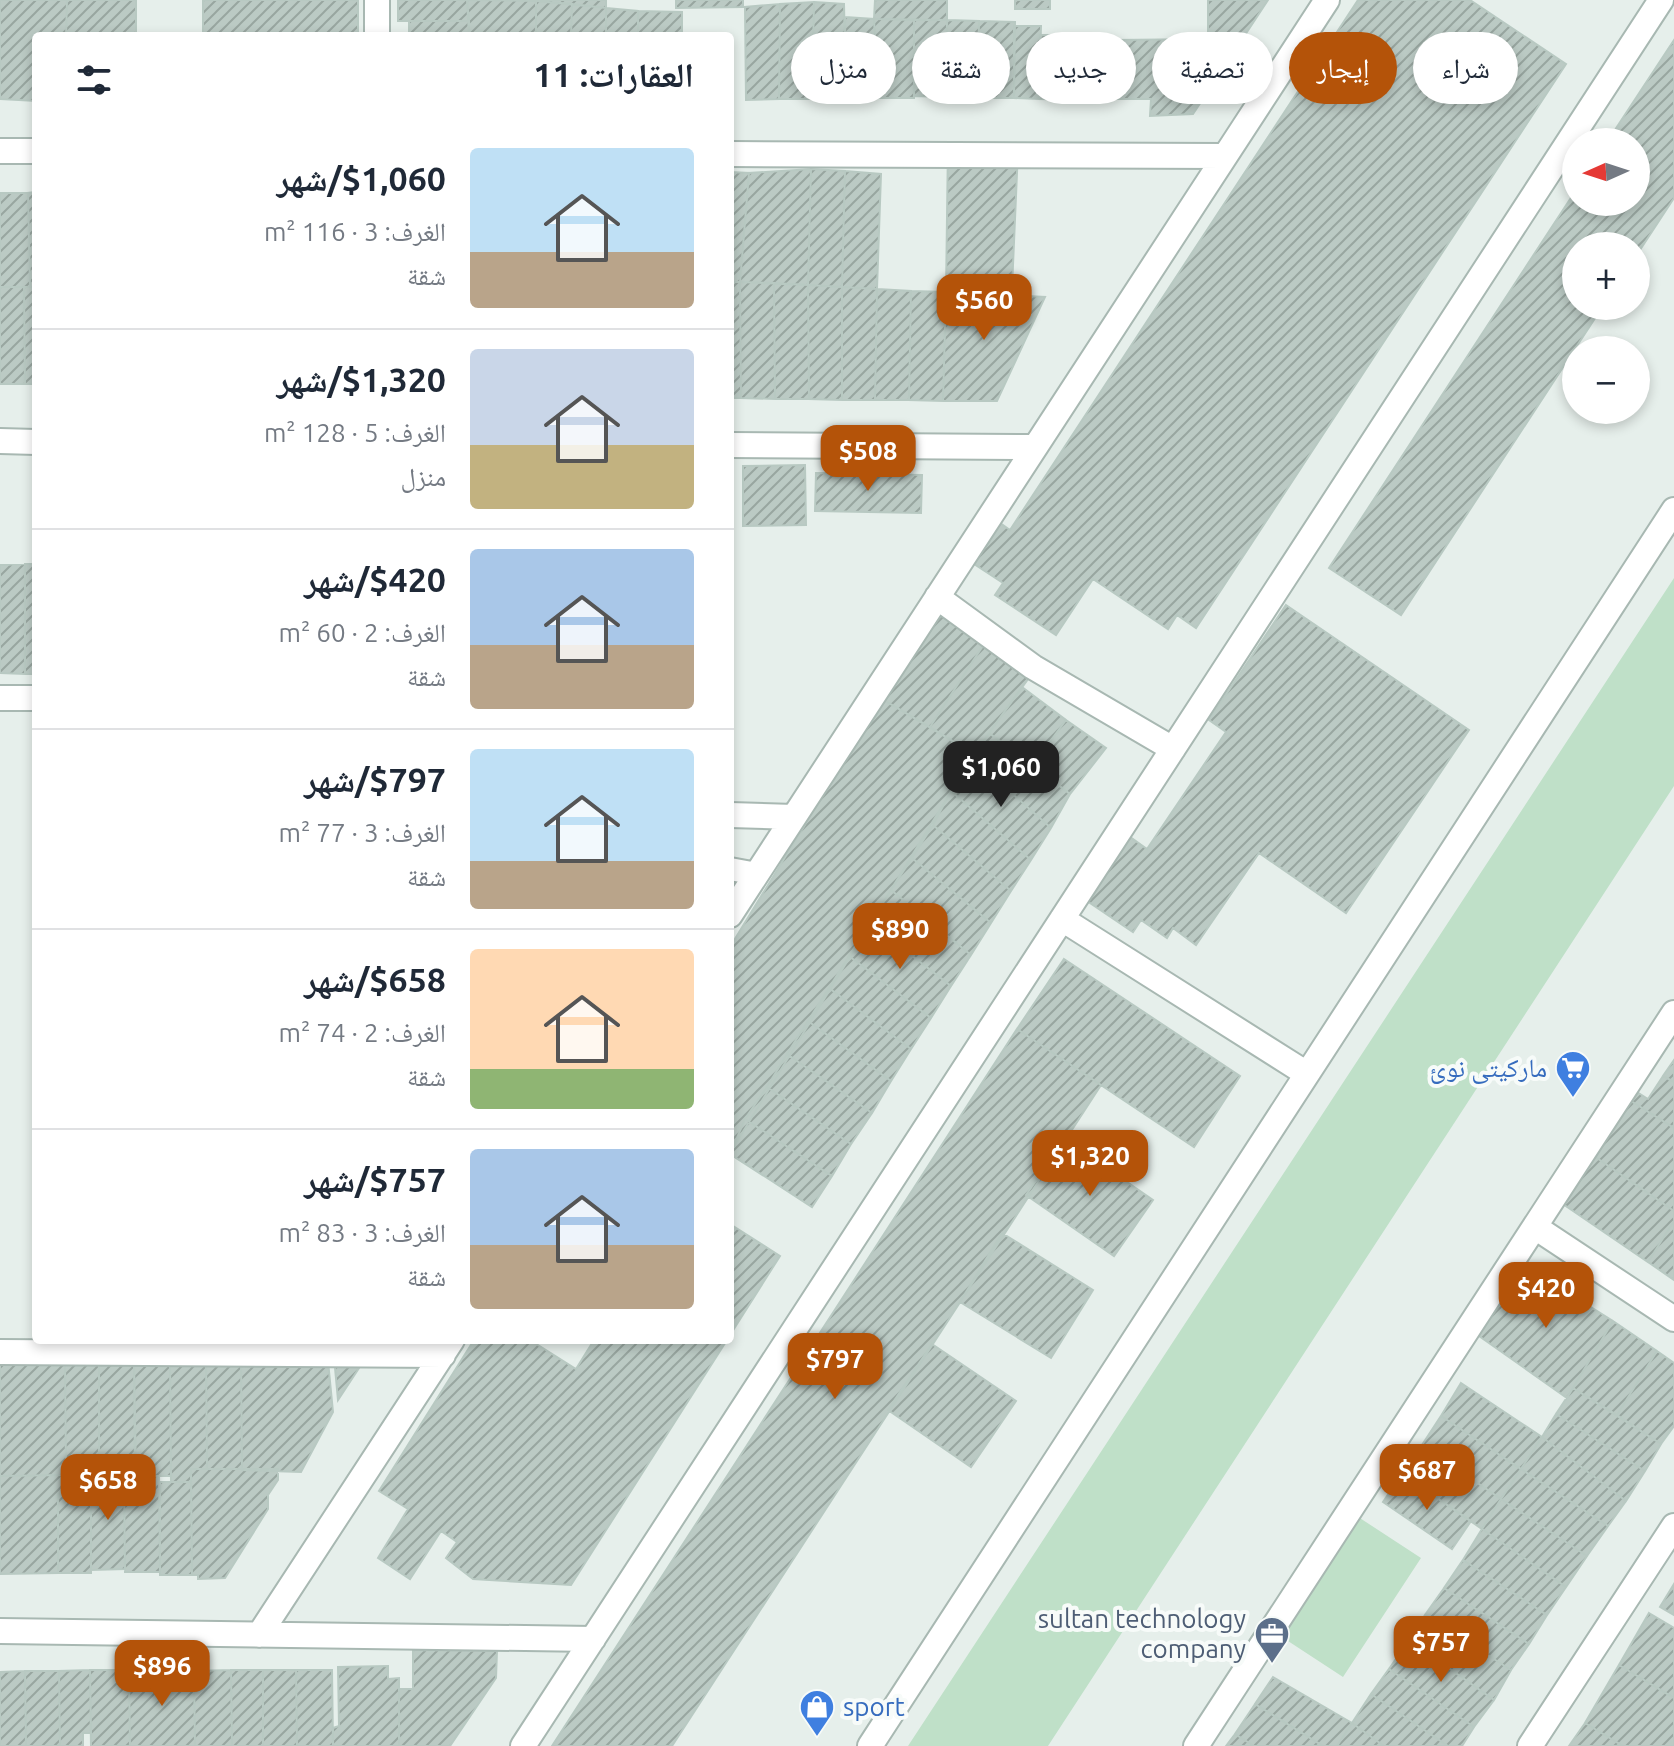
<!DOCTYPE html>
<html lang="ar">
<meta charset="utf-8">
<style>
:root{--surface:#fff;--page:#f2f2f3;--text:#1f2937;--muted:#747a83;--line:#e0e1e3;--accent:#b45309}
body{margin:0;font-family:Ubuntu,"Noto Naskh Arabic",sans-serif;background:var(--page);color:var(--text);direction:rtl;height:100vh;display:flex;flex-direction:column;font-size:30px;white-space:nowrap}
*{box-sizing:border-box;margin:0}
p{font-size:26px;color:var(--muted)}
.icon{flex:none;width:44px;height:44px;fill:none;stroke:currentColor;stroke-width:2;stroke-linecap:round;stroke-linejoin:round}
.map{position:relative;flex:1;overflow:hidden;direction:ltr}
.sheet{position:absolute;left:32px;top:32px;width:702px;height:1312px;display:flex;flex-direction:column;background:var(--surface);border-radius:8px;box-shadow:0 4px 12px #0003;direction:rtl}
.sheet>*{flex:none}
.hud{position:absolute;left:758px;top:32px;width:760px;height:72px;direction:rtl;display:flex;gap:16px}
.needle{width:52px;rotate:267deg}
.fabs{position:absolute;left:1562px;top:128px;display:grid;gap:16px}
.fabs a{display:grid;place-items:center;width:88px;height:88px;border-radius:50%;background:var(--surface);box-shadow:0 4px 12px #0003;font-size:40px}
.price{position:absolute;translate:-50% -68px;padding:0 18px;border-radius:16px;background:var(--accent);color:#fff;font-size:26px;line-height:52px;filter:drop-shadow(0 2px 4px #0008)}
.price::after{content:'';position:absolute;left:50%;top:48px;width:24px;height:18px;margin-left:-12px;background:inherit;clip-path:polygon(0 0,100% 0,50% 100%)}
.price.on{background:#222;color:#fff}
ul{padding:0;list-style:none}
li{display:flex;align-items:center;gap:24px;height:200px;padding:0 40px}
li+li{border-top:2px solid var(--line)}
li span{display:grid;place-items:center;flex:none;width:224px;height:160px;border-radius:8px;color:#555}
li>.icon{margin-inline-start:auto}
span .icon{width:96px;height:96px;fill:#fffc;stroke-width:1}
li b{font-size:34px}
h2{display:flex;justify-content:space-between;align-items:center;height:96px;padding:0 40px;font-size:34px}
.tag{padding:0 28px;border-radius:36px;background:var(--surface);box-shadow:0 4px 12px #0003;font-size:28px;line-height:72px}
.tag.on{background:var(--accent);color:#fff}
.map>svg:first-child{display:block}
.green{fill:#bfe0c8}
.building{fill:url(#building-hatch);stroke:#b8c9c2;stroke-width:2}
.lines{fill:none;stroke-linecap:round;stroke-linejoin:round}
.lane-casing{stroke:#a8b8b2;stroke-width:26}
.street-casing{stroke:#a8b8b2;stroke-width:28}
.lane{stroke:#fff;stroke-width:22}
.street{stroke:#fff;stroke-width:24}
.labels{text-anchor:middle;stroke-width:8;stroke-linejoin:round;paint-order:stroke}
.shop-label{font-size:26px;fill:#366cbe;stroke:#f7fbf9;text-anchor:end}
.service-label{font-size:26px;fill:#4e5e75;stroke:#f7fbf9;text-anchor:end}
</style>
<div class="map">
<svg width="1674" height="1746" viewBox="0 0 1674 1746">
<defs>
<pattern id="building-hatch" width="6" height="6" patternUnits="userSpaceOnUse" patternTransform="scale(2)"><rect width="6" height="6" fill="#bbcac4"/><path d="M-1 1l2-2M0 6l6-6M5 7l2-2" fill="none" stroke="#98a6a0"/></pattern>
</defs>
<rect width="100%" height="100%" fill="#e6efeb"/>
<path class="green" d="M1674,578v208l-626,960h-140z
M1343,1507l78,51 -78,119 -78,-51z"/>
<path class="building" d="M0,0h67l-1,36h-30v65l-36,-2z
M67,0h69v36h-70z
M203,0h155v36h-155z
M398,0h69l2,21h-71z
M467,0l69,1v35h-67z
M606,0v8l-70,-7v-1z
M676,0h67v7l-67,1z
M875,0h72v20l-73,-1z
M1015,0h35v9h-35z
M1208,0h60l-75,114 -43,2 1,-17h-35v-59l92,-1z
M1358,0h112l96,64 -370,564 -19,-13 -9,14 -75,-50 -37,56 -61,-40 8,-12 -29,-19 26,-41 10,7z
M536,1l36,3 -1,32h-35z
M814,2l-2,97h-33l1,-95z
M814,2l30,2 2,95h-34z
M572,4l34,4v28h-35z
M780,4l-1,95 -33,1 -1,-93z
M606,8l32,3v25h-32z
M638,11l44,1v24h-44z
M845,17l29,2 4,79 -32,1z
M874,19l40,1v78h-36z
M914,20h33l-1,77 -32,-1z
M947,20l32,1 -1,77 -32,-1z
M409,21h60v15h-60z
M979,21l36,1 -1,76h-36z
M1014,26h27l-2,73 -25,-1z
M1040,35h21v32h20l-1,33 -41,-1z
M1674,40v158l-38,58v-10h-60v60h27l-202,309 -72,-47 247,-378v12h60v-60h-29z
M948,143l70,7 -6,138 -66,4z
M811,169l34,2 -3,116 -34,-2z
M811,169l-3,116 -68,-3 9,-109z
M845,171l36,3 -4,115 -35,-2z
M730,172l19,1 -9,109h-10z
M36,192v95h-6l-2,-94z
M0,193h28l2,94h-30z
M730,282h10l1,116h-11z
M740,282l34,1 1,116 -34,-1z
M774,283l34,2 1,114h-34z
M808,285l34,2v113l-33,-1z
M0,287h24l1,97h-25z
M24,287h12v97h-11z
M842,287l35,2 -2,111h-33z
M877,289l34,2 -2,109h-34z
M911,291l35,1 -3,109 -34,-1z
M946,292l99,5 -48,104h-54z
M805,465l1,60 -63,1v-60z
M816,473l106,2 -1,38 -106,-2z
M25,564v110l-25,-1v-108z
M25,564h11v110h-11z
M1286,605l183,125 -123,183 -87,-60 -63,92 -23,-17 -6,10 -26,-18 -8,12 -46,-31 43,-64 17,12 79,-117 -17,-12z
M936,611l50,30 -56,86 -48,-28z
M986,641l45,34 -57,79 -44,-27z
M1022,687l44,33 -33,45 -44,-32z
M882,699l92,55 -244,399v-206z
M1066,720l40,28 -36,46 -37,-29z
M989,733l81,61 -19,34 -79,-70z
M972,758l79,70 -20,32 -80,-69z
M951,791l80,69 -20,31 -78,-66z
M933,825l78,66 -20,32 -79,-65z
M912,858l79,65 -20,32 -80,-65z
M891,890l80,65 -20,31 -81,-63z
M870,923l81,63 -20,32 -82,-62z
M849,956l82,62 -20,31 -82,-61z
M1064,959l176,117 -46,71 -177,-118z
M829,988l82,61 -20,32 -83,-60z
M808,1021l83,60 -19,32 -85,-59z
M1017,1029l84,56 -429,661h-120z
M787,1054l85,59 -21,31 -84,-57z
M1674,1060v22l-11,-6z
M1663,1076l11,6v46l-43,-27 6,-9 11,7z
M767,1087l84,57 -19,32 -87,-57z
M1631,1101l43,27v83l-80,-55z
M745,1119l87,57 -20,31 -82,-53z
M1065,1139l88,61 -39,56 -88,-61z
M1594,1156l80,55v10l-26,41 -88,-60z
M1674,1221v59l-26,-18z
M730,1224l50,32 -50,79z
M1002,1233l91,57 -42,68 -91,-56z
M1524,1265l89,56 -46,77 -88,-62z
M1613,1321l44,30 -40,64 -44,-27z
M474,1340h56l46,29 18,-29h133l-156,245 -98,-6 -27,-21 11,-16 -16,-11 -31,48 -32,-21 30,-49 -29,-18z
M932,1344l84,57 -45,66 -83,-57z
M1657,1351l17,12v63l-13,18 -44,-29z
M334,1357h23l2,11 -21,32z
M241,1358l87,3 5,51 -32,60 -59,-2z
M241,1358l1,111h-35l-1,-110z
M99,1359h35l2,116h-37z
M99,1359v116h-33l-1,-115z
M134,1359h36l1,117h-36z
M170,1359h36l1,110h-16v13h-20z
M0,1360h65l1,115 -66,1z
M1461,1383l81,54 -21,32 -80,-53z
M1573,1388l88,56 -16,27 -89,-57z
M1556,1414l89,57 -19,30 -84,-64z
M1441,1416l80,53 -20,30 -79,-54z
M1542,1437l84,64 -18,25 -87,-57z
M1422,1445l79,54 -19,30 -80,-55z
M191,1469h87v11l-10,15v14l-43,69 -27,1v-4h-6z
M1521,1469l87,57 -21,30 -86,-57z
M1402,1474l69,47 -19,28 -69,-47z
M66,1475v18l-8,1v79l-58,1v-98z
M91,1475h33l1,94 -34,1z
M124,1476h35l1,96h-35z
M160,1482h31l1,93h-32z
M66,1488h25v85h-33v-79l8,-1z
M1501,1499l86,57 -21,31 -84,-58z
M1482,1529l84,58 -19,28 -84,-55z
M1463,1560l84,55 -18,29 -85,-56z
M1674,1584v31l-14,-8z
M1444,1588l85,56 -18,26 -86,-55z
M1649,1613l25,15v70l-55,-33z
M1425,1615l86,55 -17,30 -85,-60z
M1409,1640l85,60 -20,27 -85,-58z
M413,1650l84,1 -1,27 -46,68h-51v-57h14z
M1619,1665l55,33v48h-51l-38,-23z
M388,1666v13l11,-1v68h-66v-18l6,-2 -1,-59z
M1389,1669l85,58 -12,19h-14l-77,-52z
M90,1670h39l1,76h-39z
M90,1670l1,63h-8v13h-23l-1,-75z
M129,1670l65,1 1,75h-65z
M231,1670h32v76h-31z
M231,1670l1,76h-37l-1,-75z
M263,1670h33l1,76h-34z
M296,1670h36l1,76h-36z
M25,1671h34l1,75h-34z
M25,1671l1,75h-26v-74z
M1273,1677l79,46 -15,23h-14l-68,-42z
M1371,1694l77,52h-64l-32,-23z
M1255,1704l68,42h-69l-19,-12z
M1352,1723l32,23h-47z
M1585,1723l38,23h-54z
M1235,1734l19,12h-28z"/>
<g class="lines">
<defs>
<path id="lane" d="M730,869l27,5"/>
<path id="street" d="M377,0v36
M0,151h36
M730,154l495,2
M0,441l36,1
M730,445l303,2
M937,597l96,70 140,82
M0,698h36
M730,815l64,2
M730,915l597,-915
M1062,919l245,155
M1535,1227l139,92
M0,1352l443,3
M0,1631l593,8
M259,1635l193,-295
M523,1746l1138,-1746
M870,1746l804,-1236
M1196,1746l478,-733
M1530,1746l144,-220"/>
</defs>
<use href="#lane" class="lane-casing"/>
<use href="#street" class="street-casing"/>
<use href="#lane" class="lane"/>
<use href="#street" class="street"/>
</g>
<defs>
<symbol id="supermarket-pin" viewBox="-11 -11 22 30"><path d="M0 17L-7.5 6A9.5 9.5 0 1 1 7.5 6Z" fill="#3f7fe0" stroke="#f7fbf9"/><path d="M-6-5.5h2.5l.6 2H6L4.5 2H-2.5L-4.4-4H-6ZM-1.5 3.2a1.3 1.3 0 1 0 .1 0ZM3 3.2a1.3 1.3 0 1 0 .1 0Z" fill="#fff"/></symbol>
<symbol id="office-pin" viewBox="-11 -11 22 30"><path d="M0 17L-7.5 6A9.5 9.5 0 1 1 7.5 6Z" fill="#5c6f8a" stroke="#f7fbf9"/><path d="M-6-3h4V-5.5h4V-3h4V5H-6ZM-1-4.5V-3h2v-1.5ZM-6 0V1H6V0Z" fill="#fff"/></symbol>
<symbol id="shop-pin" viewBox="-11 -11 22 30"><path d="M0 17L-7.5 6A9.5 9.5 0 1 1 7.5 6Z" fill="#3f7fe0" stroke="#f7fbf9"/><path d="M-5-2.5h2.3a2.7 3.5 0 0 1 5.4 0H5L5.5 6h-11ZM-1.5-2.5h3a1.5 2.3 0 0 0-3 0Z" fill="#fff"/></symbol>
</defs>
<g fill-rule="evenodd">
<use href="#supermarket-pin" x="1553" y="1048" width="40" height="54"/>
<use href="#office-pin" x="1252" y="1614" width="40" height="54"/>
<use href="#shop-pin" x="797" y="1687" width="40" height="54"/>
</g>
<g class="labels">
<g class="shop-label">
<text x="1547" y="1077">مارکیتی نوئ</text>
<text x="843" y="1716" text-anchor="start">sport</text>
</g>
<g class="service-label">
<text x="1246" y="1628">sultan technology<tspan x="1246" dy="30">company</tspan></text>
</g>
</g>
</svg>
<div class="fabs">
<a><svg class="needle" viewBox="-14 -14 28 28"><path d="M0-13l5 13h-10z" fill="#e53935"/><path d="M0 13l5-13h-10z" fill="#747a83"/></svg></a>
<a>+</a>
<a>−</a>
</div>
<b class="price" style="left:984px;top:342px">$560</b>
<b class="price" style="left:868px;top:493px">$508</b>
<b class="price on" style="left:1001px;top:809px">$1,060</b>
<b class="price" style="left:900px;top:971px">$890</b>
<b class="price" style="left:1090px;top:1198px">$1,320</b>
<b class="price" style="left:1546px;top:1330px">$420</b>
<b class="price" style="left:835px;top:1401px">$797</b>
<b class="price" style="left:1427px;top:1512px">$687</b>
<b class="price" style="left:108px;top:1522px">$658</b>
<b class="price" style="left:1441px;top:1684px">$757</b>
<b class="price" style="left:162px;top:1708px">$896</b>
<div class="hud">
<a class="tag">شراء</a>
<a class="tag on">إيجار</a>
<a class="tag">تصفية</a>
<a class="tag">جديد</a>
<a class="tag">شقة</a>
<a class="tag">منزل</a>
</div>
<section class="sheet">
<h2>العقارات: 11<svg class="icon" aria-label="filters" viewBox="0 0 24 24"><path d="M4 7h16M4 17h16"/><circle cx="9" cy="7" r="2"/><circle cx="15" cy="17" r="2"/></svg></h2>
<ul>
<li><span style="background:linear-gradient(#bfe0f5 65%,#b9a48a 0)"><svg class="icon" aria-label="home" viewBox="0 0 24 24"><path d="M3 11l9-7 9 7M6 9v11h12V9"/></svg></span><div><b>$1,060/شهر</b><p>الغرف: 3 · 116 m²</p><p>شقة</p></div></li>
<li><span style="background:linear-gradient(#c9d6e8 60%,#c2b280 0)"><svg class="icon" aria-label="home" viewBox="0 0 24 24"><path d="M3 11l9-7 9 7M6 9v11h12V9"/></svg></span><div><b>$1,320/شهر</b><p>الغرف: 5 · 128 m²</p><p>منزل</p></div></li>
<li><span style="background:linear-gradient(#a9c7e8 60%,#b9a48a 0)"><svg class="icon" aria-label="home" viewBox="0 0 24 24"><path d="M3 11l9-7 9 7M6 9v11h12V9"/></svg></span><div><b>$420/شهر</b><p>الغرف: 2 · 60 m²</p><p>شقة</p></div></li>
<li><span style="background:linear-gradient(#bfe0f5 70%,#b9a48a 0)"><svg class="icon" aria-label="home" viewBox="0 0 24 24"><path d="M3 11l9-7 9 7M6 9v11h12V9"/></svg></span><div><b>$797/شهر</b><p>الغرف: 3 · 77 m²</p><p>شقة</p></div></li>
<li><span style="background:linear-gradient(#ffd9b3 75%,#8fb573 0)"><svg class="icon" aria-label="home" viewBox="0 0 24 24"><path d="M3 11l9-7 9 7M6 9v11h12V9"/></svg></span><div><b>$658/شهر</b><p>الغرف: 2 · 74 m²</p><p>شقة</p></div></li>
<li><span style="background:linear-gradient(#a9c7e8 60%,#b9a48a 0)"><svg class="icon" aria-label="home" viewBox="0 0 24 24"><path d="M3 11l9-7 9 7M6 9v11h12V9"/></svg></span><div><b>$757/شهر</b><p>الغرف: 3 · 83 m²</p><p>شقة</p></div></li>
</ul>
</section>
</div>
